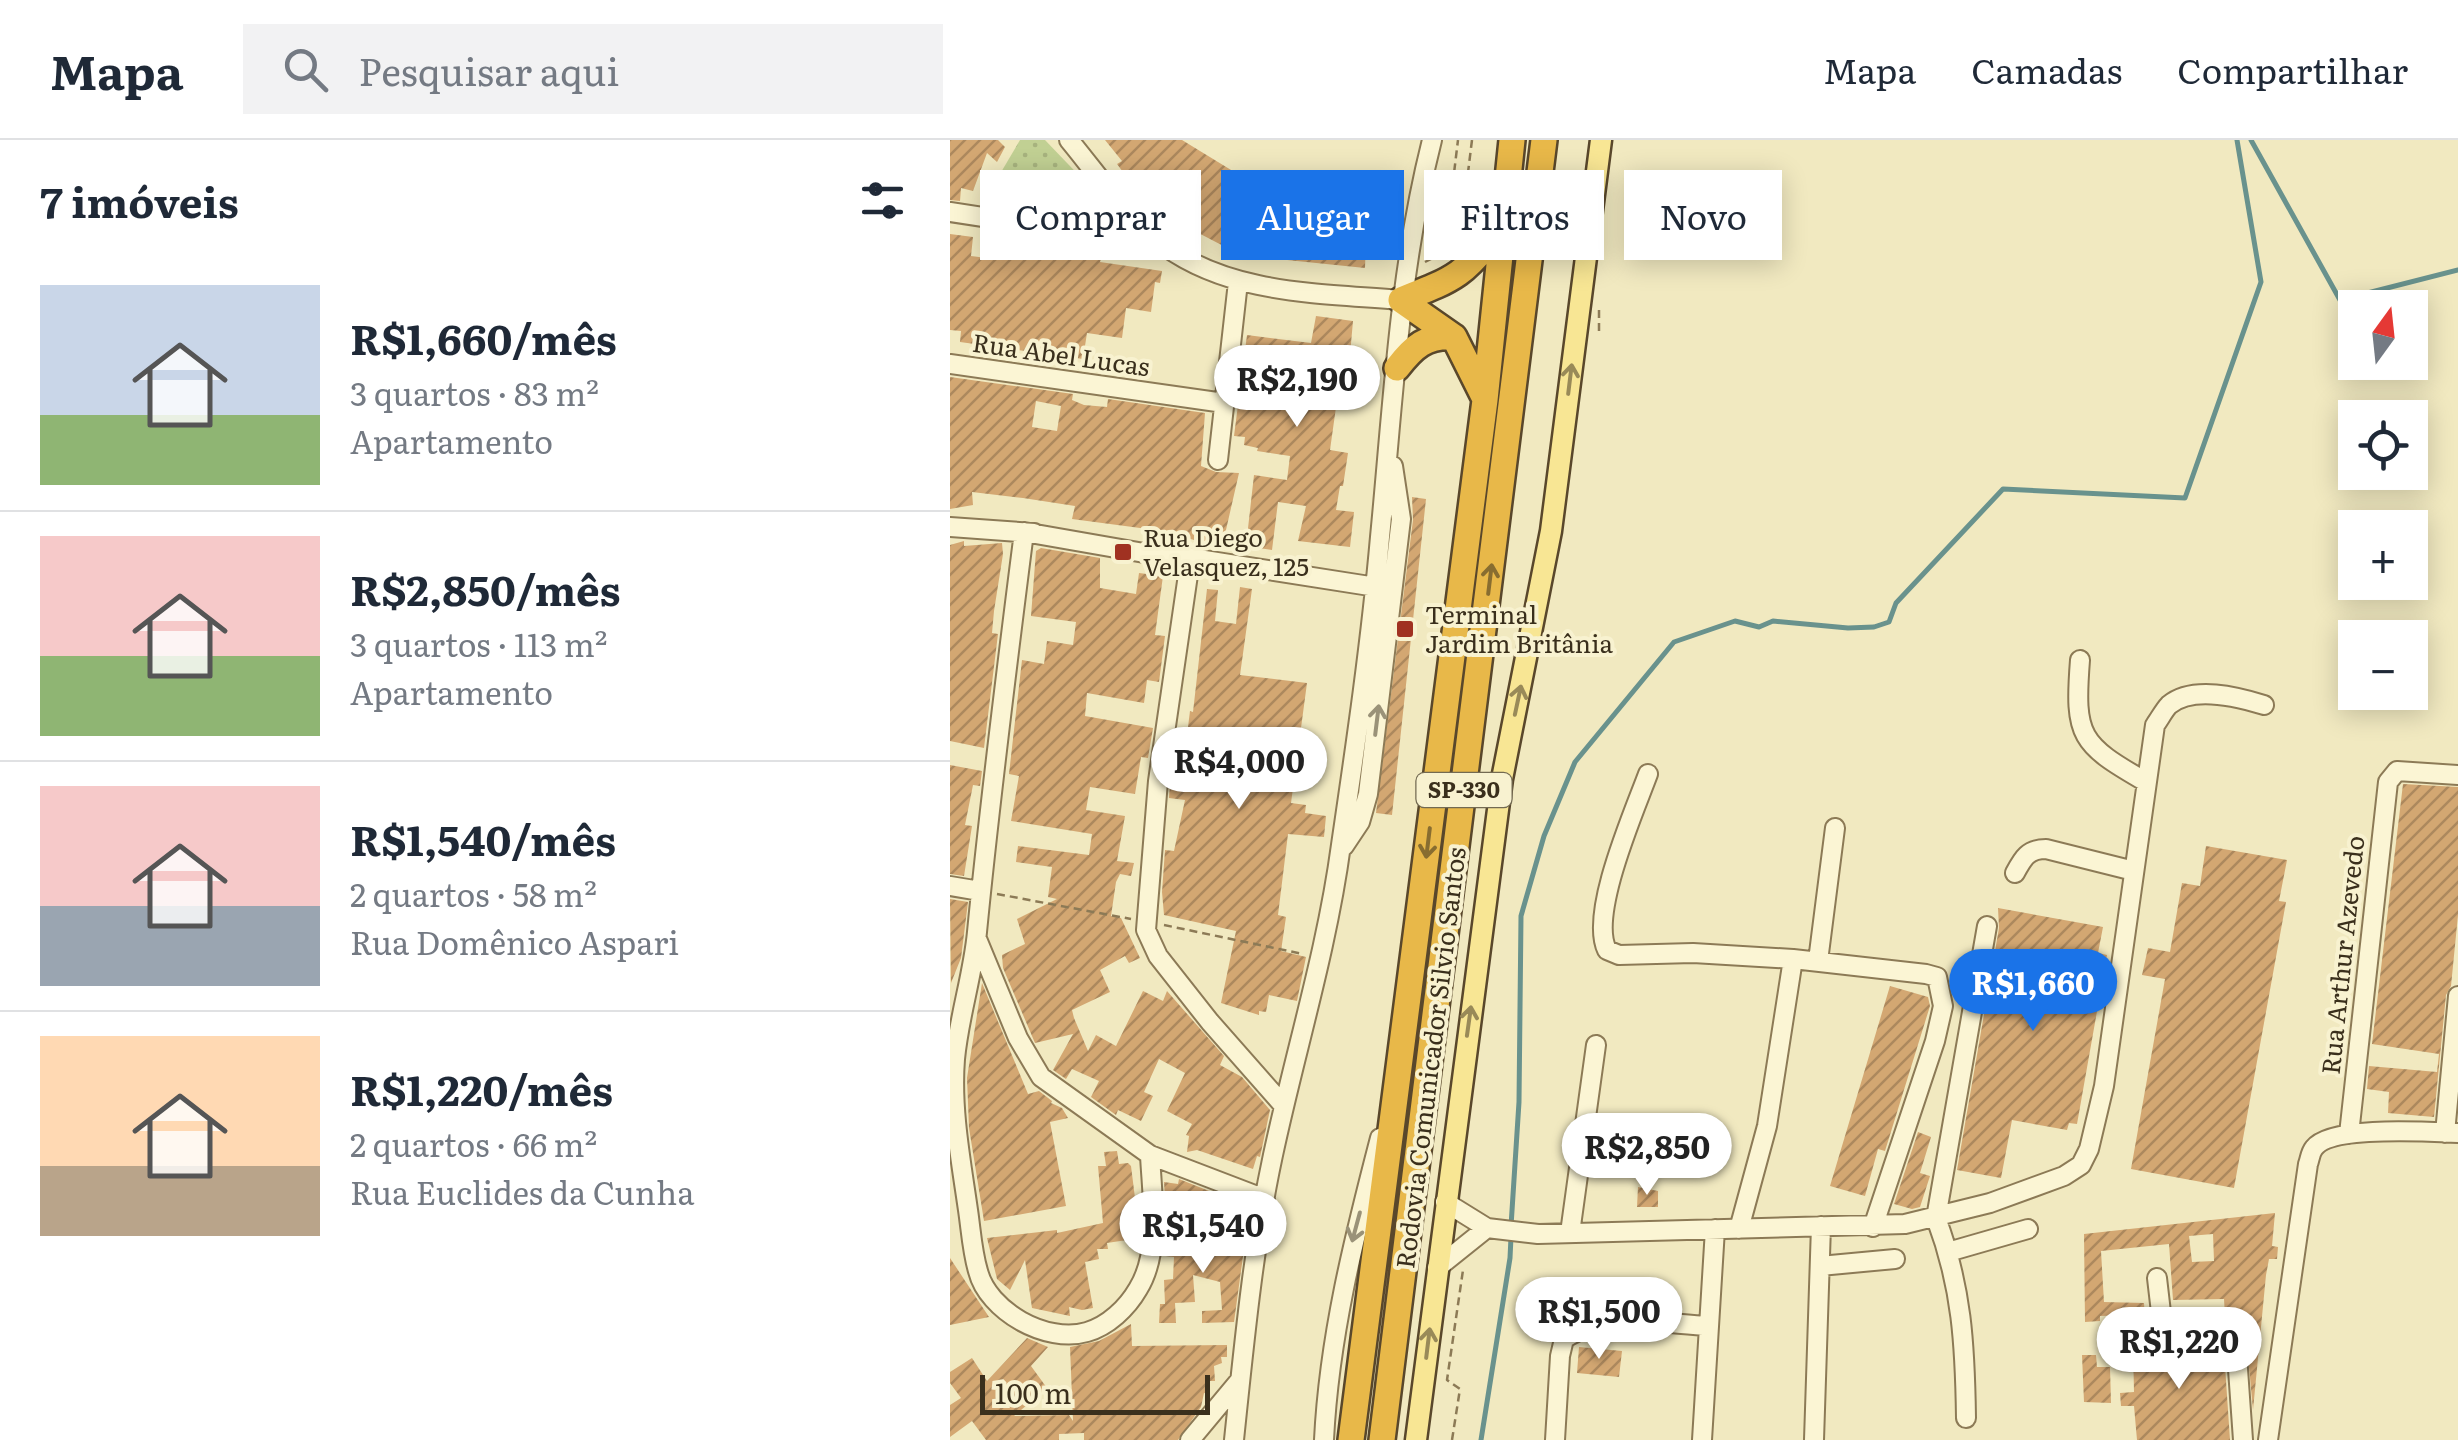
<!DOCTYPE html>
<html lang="pt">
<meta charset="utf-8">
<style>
:root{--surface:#fff;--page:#f2f2f3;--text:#1f2937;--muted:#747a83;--line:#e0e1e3;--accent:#1a73e8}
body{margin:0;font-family:Literata,serif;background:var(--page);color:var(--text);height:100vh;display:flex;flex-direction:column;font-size:38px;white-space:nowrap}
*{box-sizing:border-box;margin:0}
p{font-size:32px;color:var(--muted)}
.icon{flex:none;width:55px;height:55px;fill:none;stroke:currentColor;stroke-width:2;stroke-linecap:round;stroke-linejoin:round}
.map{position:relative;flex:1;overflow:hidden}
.side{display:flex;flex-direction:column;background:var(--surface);width:950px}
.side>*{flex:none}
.hud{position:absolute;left:30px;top:30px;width:950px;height:90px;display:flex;gap:20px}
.needle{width:65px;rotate:15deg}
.controls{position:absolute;left:1388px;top:150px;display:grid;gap:20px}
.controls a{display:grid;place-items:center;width:90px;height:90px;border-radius:0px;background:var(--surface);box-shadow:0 5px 25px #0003;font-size:50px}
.scale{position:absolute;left:30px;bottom:25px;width:230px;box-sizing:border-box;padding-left:10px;border:5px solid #3a2f1c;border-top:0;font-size:28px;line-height:35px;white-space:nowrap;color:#3a2f1c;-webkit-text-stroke:8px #f8f2d0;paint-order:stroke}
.price{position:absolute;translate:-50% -85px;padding:0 22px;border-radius:35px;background:#fff;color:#222;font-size:32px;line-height:65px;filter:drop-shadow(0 2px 5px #0008)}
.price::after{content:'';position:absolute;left:50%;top:60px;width:30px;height:22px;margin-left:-15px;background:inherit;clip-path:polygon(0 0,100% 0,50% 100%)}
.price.current{background:var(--accent);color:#fff}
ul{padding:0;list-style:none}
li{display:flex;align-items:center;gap:30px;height:250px;padding:0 40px}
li+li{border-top:2px solid var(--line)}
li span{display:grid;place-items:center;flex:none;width:280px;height:200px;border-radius:0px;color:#555}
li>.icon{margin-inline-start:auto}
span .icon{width:120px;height:120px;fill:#fffc;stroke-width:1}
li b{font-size:42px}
h2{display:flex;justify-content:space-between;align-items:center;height:120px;padding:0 40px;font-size:42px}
.chip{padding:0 35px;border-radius:0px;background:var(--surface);box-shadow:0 5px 25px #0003;font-size:35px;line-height:90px}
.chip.current{background:var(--accent);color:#fff}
header{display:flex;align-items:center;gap:60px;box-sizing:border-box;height:140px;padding:0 50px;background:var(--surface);border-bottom:2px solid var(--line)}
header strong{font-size:48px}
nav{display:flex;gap:55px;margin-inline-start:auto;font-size:35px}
.search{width:700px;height:90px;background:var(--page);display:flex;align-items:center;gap:25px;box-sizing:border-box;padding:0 35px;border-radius:0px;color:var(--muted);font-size:38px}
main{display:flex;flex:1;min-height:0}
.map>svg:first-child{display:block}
.park{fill:url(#park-dots)}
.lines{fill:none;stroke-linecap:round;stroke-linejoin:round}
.stream{stroke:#69928d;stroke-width:5}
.building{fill:url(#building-hatch);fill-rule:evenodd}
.minor-casing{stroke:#8c7a56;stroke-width:22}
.major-casing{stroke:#59472b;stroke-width:25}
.highway-casing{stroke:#59472b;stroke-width:30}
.path{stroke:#8c7a56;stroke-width:2.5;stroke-dasharray:8 5;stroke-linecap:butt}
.minor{stroke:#fbf5d4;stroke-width:18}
.major{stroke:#f8e694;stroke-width:20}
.highway{stroke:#e8b849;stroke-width:25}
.path-bridge{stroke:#8c7a56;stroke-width:2.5;stroke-dasharray:8 5;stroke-linecap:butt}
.oneway{stroke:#998a58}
.oneway2{stroke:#886d30}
.oneway3{stroke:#9a9278}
.poi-dot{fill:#a03121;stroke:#f8f2d0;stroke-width:4}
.labels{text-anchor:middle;stroke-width:8;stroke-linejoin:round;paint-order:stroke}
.shield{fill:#f8f2d0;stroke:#736a52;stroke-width:2.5}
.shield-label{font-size:22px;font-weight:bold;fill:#3a2f1c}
.street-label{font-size:25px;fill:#3a2f1c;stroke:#f8f2d0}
.poi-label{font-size:25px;fill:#3a2f1c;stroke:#f8f2d0;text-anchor:start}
</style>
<header>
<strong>Mapa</strong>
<div class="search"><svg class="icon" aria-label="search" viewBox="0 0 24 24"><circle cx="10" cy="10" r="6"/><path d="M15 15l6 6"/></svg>Pesquisar aqui</div>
<nav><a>Mapa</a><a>Camadas</a><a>Compartilhar</a></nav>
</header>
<main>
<section class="side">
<h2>7 imóveis<svg class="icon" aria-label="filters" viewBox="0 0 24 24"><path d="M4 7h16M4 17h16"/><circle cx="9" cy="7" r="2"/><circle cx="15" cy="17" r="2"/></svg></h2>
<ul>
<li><span style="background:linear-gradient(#c9d6e8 65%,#8fb573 0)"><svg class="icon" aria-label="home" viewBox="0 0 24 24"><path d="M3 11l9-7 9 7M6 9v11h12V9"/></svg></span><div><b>R$1,660/mês</b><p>3 quartos · 83 m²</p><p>Apartamento</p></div></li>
<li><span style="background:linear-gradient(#f6c9c9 60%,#8fb573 0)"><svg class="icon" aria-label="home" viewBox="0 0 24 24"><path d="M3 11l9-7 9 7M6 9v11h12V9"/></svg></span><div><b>R$2,850/mês</b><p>3 quartos · 113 m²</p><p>Apartamento</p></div></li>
<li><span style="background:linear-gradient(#f6c9c9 60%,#9aa5b1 0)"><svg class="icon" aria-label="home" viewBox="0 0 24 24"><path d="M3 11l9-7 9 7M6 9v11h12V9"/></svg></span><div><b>R$1,540/mês</b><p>2 quartos · 58 m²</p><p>Rua Domênico Aspari</p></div></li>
<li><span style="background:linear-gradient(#ffd9b3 65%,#b9a48a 0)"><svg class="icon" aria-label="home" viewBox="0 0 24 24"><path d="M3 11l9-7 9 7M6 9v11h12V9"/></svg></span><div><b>R$1,220/mês</b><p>2 quartos · 66 m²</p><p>Rua Euclides da Cunha</p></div></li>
</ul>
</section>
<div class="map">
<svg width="1508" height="1300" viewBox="0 0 1508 1300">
<defs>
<pattern id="park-dots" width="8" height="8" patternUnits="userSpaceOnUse" patternTransform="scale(2.5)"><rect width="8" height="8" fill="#c1d093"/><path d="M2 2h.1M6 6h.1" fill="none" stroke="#a7b37e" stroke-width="1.8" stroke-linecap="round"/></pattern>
<pattern id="building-hatch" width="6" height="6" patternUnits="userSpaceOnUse" patternTransform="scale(2.5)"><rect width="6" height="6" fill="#d3a772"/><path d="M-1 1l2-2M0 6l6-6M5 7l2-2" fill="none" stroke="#ac885d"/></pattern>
</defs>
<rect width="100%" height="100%" fill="#f1e9c0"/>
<path class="park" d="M70,0h25l69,72 -130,-11z"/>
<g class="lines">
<path class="stream" d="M1301,0l89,160 118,-30
M561,1086l8,-124 2,-186 23,-80 31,-74 99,-120 61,-21 24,6 14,-6 75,7 26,-1 15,-5 7,-19 107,-114 182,9 76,-216 -24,-142
M531,1300l29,-182 1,-21"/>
</g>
<path class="building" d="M0,0h48l7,7 -8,15 -10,-9 -14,38 -12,-3 -1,13 -10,-1z
M155,0h77l54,33 94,36 37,2 -2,57 -106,-11 3,-6 -23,-8 -4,9 -50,-26 -3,4 -18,-13 2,-4 -40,-37 -9,-12 5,-3z
M0,94l23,3 -2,19 24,3 3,-18 19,3 -1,6 24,2 2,-6 5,1 1,-8 45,7 -1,12 9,1 -1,3 62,9 -2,12 -5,-1 -4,30 -25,-4 -4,30 -35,-5 -4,26 -123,-17 1,-11 -11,-1z
M366,176l37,5 -5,56 -5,24 -6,-1 -7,50 18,3 -5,33h-3l-4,24 18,2 -4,35 -52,-6 8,-35 -28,-4 -6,48 -26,-4 8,-71 33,5 3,-24 -33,-5 1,-3 -14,-3 1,-8 -11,-1 13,-101 64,8z
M0,237l123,17 -1,6 12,5 23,2 1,-8 97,14 -4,53 15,6 23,1 -16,70 -24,-2 -22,-5 1,-3 -106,-14 3,-13 -52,-8 -51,-6 1,13 -23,4zM86,261l25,5 -4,25 -25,-4z
M462,357l14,2 -34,316 -16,-2 37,-293z
M14,401v5l38,-3 1,11 -9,57 -2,22 6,1 -14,114 -34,-7v-196z
M91,408l59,10v30l36,6 3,-21 24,3 -8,59 10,1 -6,46 -12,-2 -3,23 -57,-10 -2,23 68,12 -5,30 -7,-1 -6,37 -45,-7 -4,23 39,6 -8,45 17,2 -3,13 -11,-2 -4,8 -5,34 10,2 19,40 -11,5 -4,-7 -25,14 10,22 -38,18 2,8 14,33 8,-16 20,11 27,-55 20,10 4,-10 57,65 -4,9 22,12 28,33 -10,47 -3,-1 -4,13 -56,-19 -10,2 2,-16 -3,-1 6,-11 -25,-13 18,-38 -26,-14 -15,33 9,4 -12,25 -23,-11 -2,5 -25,-18 8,-16 -27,-12 -6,10 -13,-9 20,-36 -38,9 -32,-75 -1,-13 23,-11 -8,-25 40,-20 -9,-2 4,-30 -36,-5 2,-16 71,9 3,-21 -81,-13 8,-45 -10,-2 13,-114 22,4 3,-23 26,4 3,-23 -45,-6 5,-65z
M290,447l12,2 -12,86 67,8 -16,120 15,2 -1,8 21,3 -2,21 -36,-3 -10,81 8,2 -5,34 25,6 -9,44 -28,-6 -3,17 -7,-1v4l-38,-12 15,-72 -72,-16 -2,-23 3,-42 9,1 11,-51 -16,-2 1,-16 3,-15h10l7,-56 3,1 14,-123 11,1 -3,31 21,3z
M0,625l32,6 -2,15 -7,-1 -8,40 7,1 -8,50 -14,-2z
M1453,644l55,3v128l-7,71 -5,9 -12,122 -46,-4 1,-21 -22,-3 2,-23 68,6 2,-18 -67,-10z
M1256,706l81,14 -8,41 7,1 -52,286 -103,-19 34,-190 -23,-4 6,-27 22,4 12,-69 18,3z
M0,759l18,3 -7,56 -10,25z
M1048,768l105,19 -5,26 9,2 -30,169 -8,-1 -2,7 -55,-10 -11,58 -44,-8 42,-242z
M32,843l46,111 11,-3 13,10 -1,2 11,5 6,10 -18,4 16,84 -82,15 -15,-93 -2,-50z
M940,846l38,11 2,9 -45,145 -7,-2 -13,47 -35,-10z
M968,992l13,5 -11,36 10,3 -10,31 -8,2 -18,-5z
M167,1011l2,13 9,-1 3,3 9,72 -33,5 1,6h-11l2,10 -14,3 8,46 -11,2 -13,-3 1,9 -38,-8 -7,-48 -15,30 -13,-11 -10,-41 70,-8v3l46,-10 -5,-57h8l-2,-14z
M229,1039l35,14 -1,24 -47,-6 -2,-29 14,2z
M688,1047l20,4v16h-21z
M1325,1073l-3,33 6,1 -1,12h-8l-3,16 -13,135 -8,-86h-4v-5l-16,-3 -1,-17 -51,1 -4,-56 -68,7 3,51 40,1 1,15 -15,1v-4l-30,1v5l-15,1 -1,-88zM1263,1094l1,27 -22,1 -3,-26z
M247,1099l45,4 2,6 -10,73 -32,1v-12l20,-1 -2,-28 -27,-7 2,27 -20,1 1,20h-17l1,-19h5l-1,-24 9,-1 1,-22 -9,-1 -2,-3 2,-13z
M0,1118l39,59 -39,8z
M181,1184l1,22 95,-1v12h-6l1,6 -8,3 1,15h-6v13l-5,-1 -3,14 -23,33h-94v-7l-25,1v6h-73l-14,-19 -22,16v-32l11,-7 -11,-15v-11l22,-14 15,23 40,-43 21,9 -17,19 16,22 -33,28 55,-1 4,6 -3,-74 29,-6z
M1218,1197l34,3 1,12 21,-1 6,89h-93l-3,-34h-13l-1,-13 14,-1 -1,-47 35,-1z
M629,1207l43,4 -3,26 -42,-4z
M1132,1215h14l1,12h13l1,36 -27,-1z"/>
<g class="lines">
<defs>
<path id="minor" d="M119,0c29,35 57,77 93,104 68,51 158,49 239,56
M0,72l211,32
M0,224l274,39
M268,320l20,-178
M0,387l84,6
M229,416l197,31
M1130,520c-6,77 0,84 66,122
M698,634c-14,38 -59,140 -41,176l12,5 74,-2 100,6 -26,167 -28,103
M394,706l16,-24 8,-28 33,-275 -8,-53
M1065,733c8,-15 13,-24 31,-24l88,22
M0,746l30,5
M27,799l41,99 23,39 109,78 115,44
M843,819l133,15 11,3 6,29 -8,35 -62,186
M868,821l17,-133
M1495,993l13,-137
M1399,994l39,-352 9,-11 61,4
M200,1015c2,42 11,97 -12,134 -11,19 -30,37 -51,43 -41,12 -99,-21 -109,-61 -6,-20 -7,-41 -10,-61 -7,-49 -17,-101 -13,-151 4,-43 18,-84 22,-127 13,-134 30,-267 47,-400l166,29 -32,220 -12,149 12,26 52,66 74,84
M495,1062l42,26 51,6 367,-10 85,-21 74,-27 17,-11 8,-16 15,-63 51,-361c4,-5 9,-15 14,-20 24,-20 69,-8 95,0
M620,1093l26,-188
M998,1112l80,-23
M870,1126l75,-7
M487,1128l50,-40
M1207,1138l5,43c28,14 41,-4 74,20l7,99
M1016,1278c-1,-73 -4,-131 -30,-200l51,-292
M240,1300l50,-60
M284,1300c10,-95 19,-192 39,-285 22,-103 54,-205 68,-310 15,-102 30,-205 39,-308 13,-133 19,-267 52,-397
M374,1300c5,-103 30,-202 56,-302
M605,1300l5,-84 4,-17c42,-28 97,-15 145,-13
M752,1300l13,-211
M864,1300l7,-214
M1318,1300l40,-276c2,-5 2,-11 6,-16 17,-23 116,-16 144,-15"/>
<path id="major" d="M466,1300l86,-661 49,-248 50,-391"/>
<path id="highway" d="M451,160l53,37 29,58
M451,160c53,-21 65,-25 98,-72
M447,228c16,-21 29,-33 57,-31
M401,1300l134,-1040 27,-260
M432,1300l162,-1300"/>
</defs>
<use href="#minor" class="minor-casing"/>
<use href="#major" class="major-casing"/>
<use href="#highway" class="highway-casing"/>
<path class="path" d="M511,104l3,-39
M475,122l36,-18 -13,-21 10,-83
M649,191v-24
M47,754l134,25
M214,785l139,29
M502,1300l8,-51 -13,-9 16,-110"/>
<use href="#minor" class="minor"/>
<use href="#major" class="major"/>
<use href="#highway" class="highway"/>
<path class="path-bridge" d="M522,0l-8,65 132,16"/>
</g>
<defs><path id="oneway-shaft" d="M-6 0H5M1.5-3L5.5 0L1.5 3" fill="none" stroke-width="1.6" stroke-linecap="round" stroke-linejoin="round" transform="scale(2.5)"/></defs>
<g class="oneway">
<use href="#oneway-shaft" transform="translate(620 239) rotate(-83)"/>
<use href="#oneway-shaft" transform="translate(568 560) rotate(-78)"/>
<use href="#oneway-shaft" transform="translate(519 881) rotate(-82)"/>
<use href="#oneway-shaft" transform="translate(478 1203) rotate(-83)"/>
</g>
<g class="oneway2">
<use href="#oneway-shaft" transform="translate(540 439) rotate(-83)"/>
<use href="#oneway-shaft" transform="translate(478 703) rotate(97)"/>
</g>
<g class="oneway3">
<use href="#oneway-shaft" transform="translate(427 580) rotate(-83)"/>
<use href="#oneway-shaft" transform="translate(406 1087) rotate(105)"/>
</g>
<g class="poi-dot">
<rect x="163" y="402" width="20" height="20" rx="5"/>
<rect x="445" y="479" width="20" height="20" rx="5"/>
</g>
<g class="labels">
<rect class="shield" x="466.5" y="633" width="95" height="34" rx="8"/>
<g class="shield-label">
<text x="514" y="658">SP-330</text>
</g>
<g class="street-label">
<text transform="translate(111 215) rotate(8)" y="9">Rua Abel Lucas</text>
<text transform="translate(1393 815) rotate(-84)" y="9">Rua Arthur Azevedo</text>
<text transform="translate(481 918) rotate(-83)" y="9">Rodovia Comunicador Silvio Santos</text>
</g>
<g class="poi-label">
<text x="193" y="407">Rua Diego<tspan x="193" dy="29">Velasquez, 125</tspan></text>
<text x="475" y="484">Terminal<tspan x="475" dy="29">Jardim Britânia</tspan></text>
</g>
</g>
</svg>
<div class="controls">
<a><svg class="needle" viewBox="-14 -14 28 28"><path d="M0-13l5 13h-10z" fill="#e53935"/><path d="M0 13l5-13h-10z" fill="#747a83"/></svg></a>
<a><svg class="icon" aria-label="locate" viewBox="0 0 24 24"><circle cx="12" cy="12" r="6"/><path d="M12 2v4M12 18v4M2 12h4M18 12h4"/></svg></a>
<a>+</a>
<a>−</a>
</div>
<div class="scale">100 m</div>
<b class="price" style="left:347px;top:290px">R$2,190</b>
<b class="price" style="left:289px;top:672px">R$4,000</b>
<b class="price current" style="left:1083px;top:894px">R$1,660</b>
<b class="price" style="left:697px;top:1058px">R$2,850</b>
<b class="price" style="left:253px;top:1136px">R$1,540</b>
<b class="price" style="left:649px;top:1222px">R$1,500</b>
<b class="price" style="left:1229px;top:1252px">R$1,220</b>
<div class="hud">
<a class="chip">Comprar</a>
<a class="chip current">Alugar</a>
<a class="chip">Filtros</a>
<a class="chip">Novo</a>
</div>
</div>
</main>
